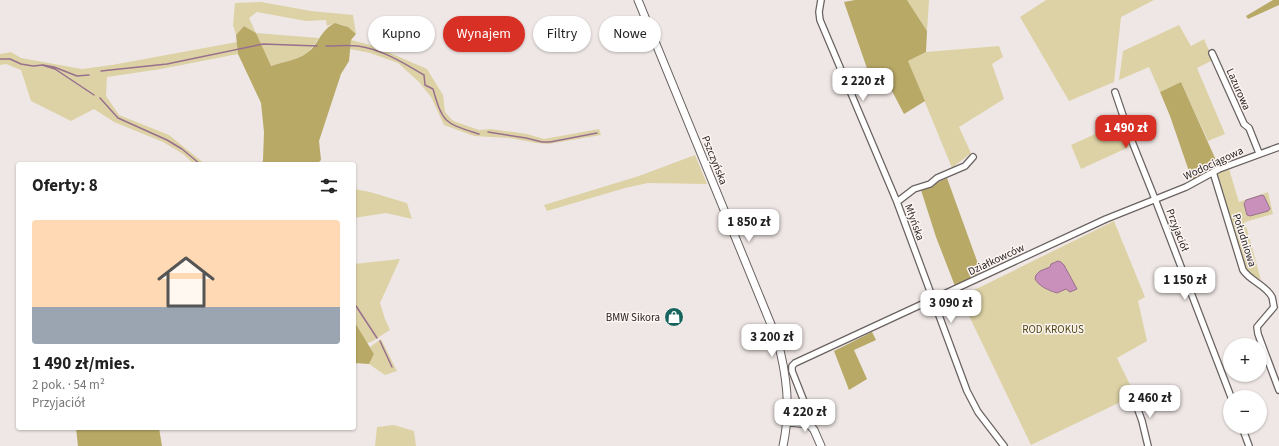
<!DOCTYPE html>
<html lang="pl">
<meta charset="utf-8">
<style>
:root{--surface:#fff;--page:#f6f6f6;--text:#222;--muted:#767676;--accent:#d93025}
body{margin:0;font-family:"Source Sans 3",sans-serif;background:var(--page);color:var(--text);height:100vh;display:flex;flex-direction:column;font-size:15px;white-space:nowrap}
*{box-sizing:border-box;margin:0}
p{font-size:13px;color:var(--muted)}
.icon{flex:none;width:22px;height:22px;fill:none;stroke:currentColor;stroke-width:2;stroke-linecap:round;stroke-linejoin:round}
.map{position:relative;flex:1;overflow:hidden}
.details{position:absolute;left:16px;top:162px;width:340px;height:268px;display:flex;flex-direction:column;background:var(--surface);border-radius:4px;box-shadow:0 1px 3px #0004}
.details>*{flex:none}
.banner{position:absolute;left:368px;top:16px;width:380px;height:36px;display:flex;gap:8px}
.controls{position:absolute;left:1223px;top:338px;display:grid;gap:8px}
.controls a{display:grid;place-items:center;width:44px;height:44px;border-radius:50%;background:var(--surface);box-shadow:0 1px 3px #0004;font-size:20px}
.price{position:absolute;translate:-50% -34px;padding:0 9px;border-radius:8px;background:#fff;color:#222;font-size:13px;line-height:26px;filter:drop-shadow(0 1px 2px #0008)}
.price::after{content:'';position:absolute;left:50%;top:24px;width:12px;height:9px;margin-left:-6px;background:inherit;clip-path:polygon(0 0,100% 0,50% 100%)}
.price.current{background:var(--accent);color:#fff}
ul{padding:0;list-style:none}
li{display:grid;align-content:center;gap:8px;height:212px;padding:0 16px}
li span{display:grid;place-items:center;height:124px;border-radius:4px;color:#555}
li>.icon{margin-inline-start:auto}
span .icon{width:72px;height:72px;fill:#fffc;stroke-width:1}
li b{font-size:17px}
h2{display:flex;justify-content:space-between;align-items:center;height:48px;padding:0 16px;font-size:17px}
.pill{padding:0 14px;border-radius:18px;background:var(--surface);box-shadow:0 1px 3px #0004;font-size:14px;line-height:36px}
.pill.current{background:var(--accent);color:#fff}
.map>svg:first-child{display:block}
.green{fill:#ddd2a5}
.forest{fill:#b8a966}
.water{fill:#c990bb;stroke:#98708e}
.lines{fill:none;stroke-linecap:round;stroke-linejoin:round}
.stream{stroke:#98708e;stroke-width:1.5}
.street-casing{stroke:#696260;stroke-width:8}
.secondary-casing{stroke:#696260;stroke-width:9}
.street{stroke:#fff;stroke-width:5.5}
.secondary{stroke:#fff;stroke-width:7}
.labels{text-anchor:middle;stroke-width:3;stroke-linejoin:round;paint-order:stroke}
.street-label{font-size:11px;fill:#272424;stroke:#fcf5f2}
.poi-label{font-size:11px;fill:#272424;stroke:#fcf5f2;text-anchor:end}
.park-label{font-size:11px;fill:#514611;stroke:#fcf5f2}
</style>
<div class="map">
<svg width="1279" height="446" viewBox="0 0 1279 446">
<rect width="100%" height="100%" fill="#efe7e5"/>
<path class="green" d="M907,0h22l-2,31z
M1046,0h108l-33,17 -7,65 -45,19 -49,-84z
M261,2l50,9 42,4 3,19c-10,-9 -17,-13 -29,-8l-1,-6 -20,1 -49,-9 -8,6 7,15 63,5 -11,15 -15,7 -23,6 -14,-33 -12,-7 -8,9 -3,-10 2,-22z
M1179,25l12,21 13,-7 9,21 -16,8 28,66 -17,7 -27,-59 -21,10 -11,-25 -30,13 4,-29z
M351,40l23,6 53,23 16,26 2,17 7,8 4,2 23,8 12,-1 36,5 17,5 55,-10 2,6 -53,9 -12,-1 -26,-5 -36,-2 -30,-11 -13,-28 -12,-15 -21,-19 -28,-10 -20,-4z
M237,42l1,12 -77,15 -54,8 -1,19 13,19 50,20 36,29h-11l-11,-10 -20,-12 -49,-20 -20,-13 -23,12 -40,-20 -10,-31 -15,-6 -6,1v-11l11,-2 10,6 61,11 30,-4z
M999,46l4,11 -11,7 12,35 -45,28 12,26 -19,15 -44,-107 18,-9z
M1122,122l7,25 -48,22 -10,-24z
M695,155l12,29 -59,-1 -23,5 -78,23 -3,-6 95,-29z
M1229,169l10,33 29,-10 5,22 -28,8 16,58 -11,-6 -5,-7 -28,-94z
M354,189l16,3 37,11 5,16 -26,-6 -32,5z
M1114,221l31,76 -7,4 9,40 -30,17 18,37 -104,50 -71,-148z
M400,259l-20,44 5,16 5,11 -19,12 -4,1 -13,-22v-57z
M381,339l16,32 -12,4 -16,-11 5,-10 -4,-7z
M394,425l20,6 2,15h-41l2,-19z"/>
<path class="forest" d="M855,0h52l20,31 -1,21 -18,9 17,40 -21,13 -22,-42 -12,5 -26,-75z
M1273,0h6v5l-31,14 -2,-3z
M335,23l13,4 8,7 -5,6 -2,21 -8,13 -22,67 2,19 -4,4h-55l1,-4 1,-28 -3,-29 -23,-49 -2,-19 8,-9 12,7 15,33c12,-4 26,-6 36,-13 11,-7 13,-23 28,-30z
M1181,82l38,85 -27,13 -22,-64 -10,-24z
M947,178l34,94 -26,14 -19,-49 -15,-47z
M354,321l20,33 -5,10 -15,-1z
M872,332l4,8 -22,10 13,29 -18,11 -15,-39z
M76,428h83l3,18h-84z"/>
<path class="water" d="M1262,195l2,1 6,13 -2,2 -18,5 -3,-1 -3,-11 2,-4z
M1058,261l3,1 3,3 13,24 -7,3 -4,-3 -9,4c-9,-3 -17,-6 -22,-14l1,-4 4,-4 10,-4 1,-3z"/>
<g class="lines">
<path class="stream" d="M326,46c11,0 22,-1 32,0 23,3 46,17 66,29l1,10 8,4c10,35 12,34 46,45
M0,59h10l11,5 12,2 10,-1 11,2 23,9 12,-1
M42,65l13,4 39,26
M101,71l66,-7 96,-20 54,2
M100,98l18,20 49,22 15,9 18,15
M488,132l38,6 16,4h8l47,-9
M356,306l21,32
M380,341l12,26"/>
<defs>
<path id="street" d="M821,0l-2,12 1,8 77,182 70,189 11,21 26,34
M1212,53l32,71 5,4 10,25
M1115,92l16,47 24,60 76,198
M1213,172l30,98c7,11 23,15 29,27 1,3 1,7 2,10l-17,20 1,7 21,56
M897,202l17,-13 16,-5 7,-6 28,-12 8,-9
M1134,399l8,22 6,25
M809,424v-10l-17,-43v-5l3,-3 311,-144 80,-32 33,-18 60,-22
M1242,427l7,19"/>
<path id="secondary" d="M638,0l139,339c10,36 14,70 6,107
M787,422l22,2 5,6 7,16"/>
</defs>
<use href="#street" class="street-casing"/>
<use href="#secondary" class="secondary-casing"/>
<use href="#street" class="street"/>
<use href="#secondary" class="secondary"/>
</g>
<defs>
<symbol id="shop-disc" viewBox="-11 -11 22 22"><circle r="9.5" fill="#17645e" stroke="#fcf5f2"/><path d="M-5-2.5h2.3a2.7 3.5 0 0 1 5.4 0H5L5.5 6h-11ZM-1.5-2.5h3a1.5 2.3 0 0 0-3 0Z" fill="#fff"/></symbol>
</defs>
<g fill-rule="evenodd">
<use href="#shop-disc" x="663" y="306" width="22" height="22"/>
</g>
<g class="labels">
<g class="street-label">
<text transform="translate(1239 89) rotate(66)" y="4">Lazurowa</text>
<text transform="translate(715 160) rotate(68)" y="4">Pszczyńska</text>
<text transform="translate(1213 163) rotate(-25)" y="4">Wodociągowa</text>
<text transform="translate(915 222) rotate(70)" y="4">Młyńska</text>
<text transform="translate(1178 230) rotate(69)" y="4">Przyjaciół</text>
<text transform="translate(1245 240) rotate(72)" y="4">Południowa</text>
<text transform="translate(996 259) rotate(-25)" y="4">Działkowców</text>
</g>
<g class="poi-label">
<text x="660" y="321">BMW Sikora</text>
</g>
<g class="park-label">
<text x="1053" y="333">ROD KROKUS</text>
</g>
</g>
</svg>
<div class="controls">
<a>+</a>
<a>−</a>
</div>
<b class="price" style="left:863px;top:102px">2 220 zł</b>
<b class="price current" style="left:1126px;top:149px">1 490 zł</b>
<b class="price" style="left:749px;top:243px">1 850 zł</b>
<b class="price" style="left:1185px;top:301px">1 150 zł</b>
<b class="price" style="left:951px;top:324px">3 090 zł</b>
<b class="price" style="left:772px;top:358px">3 200 zł</b>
<b class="price" style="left:1150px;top:419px">2 460 zł</b>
<b class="price" style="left:805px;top:433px">4 220 zł</b>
<div class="banner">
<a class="pill">Kupno</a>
<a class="pill current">Wynajem</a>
<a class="pill">Filtry</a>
<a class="pill">Nowe</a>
</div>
<section class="details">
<h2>Oferty: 8<svg class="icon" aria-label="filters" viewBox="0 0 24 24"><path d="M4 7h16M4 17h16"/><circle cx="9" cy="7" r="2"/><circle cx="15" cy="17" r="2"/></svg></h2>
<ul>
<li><span style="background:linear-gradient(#ffd9b3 70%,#9aa5b1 0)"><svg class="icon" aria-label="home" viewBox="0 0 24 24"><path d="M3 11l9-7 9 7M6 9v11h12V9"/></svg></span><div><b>1 490 zł/mies.</b><p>2 pok. · 54 m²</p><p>Przyjaciół</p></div></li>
</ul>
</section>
</div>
